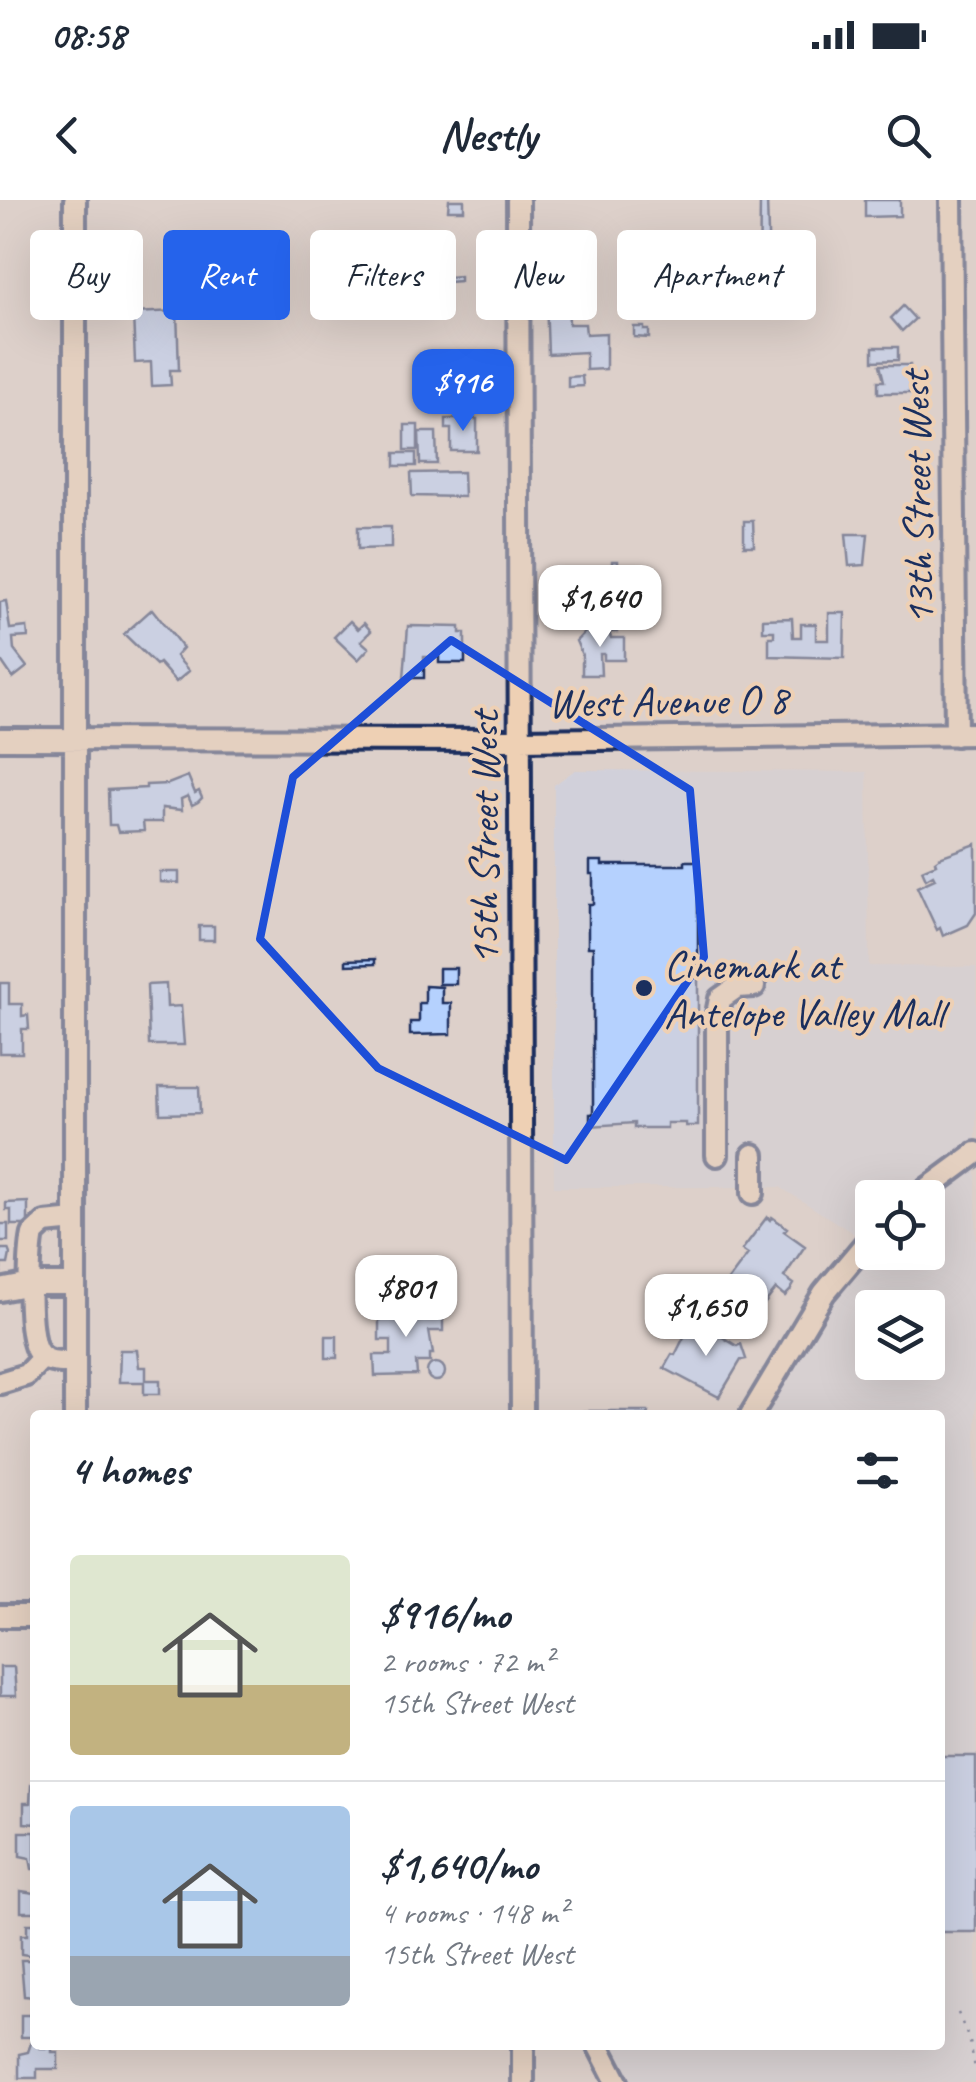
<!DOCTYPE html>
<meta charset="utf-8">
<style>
:root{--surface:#fff;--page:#f6f6f7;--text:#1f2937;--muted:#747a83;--line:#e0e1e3;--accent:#2563eb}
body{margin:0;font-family:Caveat,sans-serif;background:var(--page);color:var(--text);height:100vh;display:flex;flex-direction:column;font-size:38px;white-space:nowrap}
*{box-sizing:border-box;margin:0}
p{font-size:32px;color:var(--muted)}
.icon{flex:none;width:55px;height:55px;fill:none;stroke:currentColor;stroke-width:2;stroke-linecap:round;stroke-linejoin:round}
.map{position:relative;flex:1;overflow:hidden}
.side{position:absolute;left:30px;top:1210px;width:915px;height:640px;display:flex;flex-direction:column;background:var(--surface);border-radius:10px;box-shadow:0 10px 40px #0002}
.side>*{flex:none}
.banner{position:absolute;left:30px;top:30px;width:918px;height:90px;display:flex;gap:20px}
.buttons{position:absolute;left:855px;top:980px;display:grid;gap:20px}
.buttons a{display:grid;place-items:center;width:90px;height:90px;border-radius:10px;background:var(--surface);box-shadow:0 10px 40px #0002;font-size:50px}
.price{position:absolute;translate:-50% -85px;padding:0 22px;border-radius:20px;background:#fff;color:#222;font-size:32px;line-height:65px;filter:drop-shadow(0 2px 5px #0008)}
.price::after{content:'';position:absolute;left:50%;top:60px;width:30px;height:22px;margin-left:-15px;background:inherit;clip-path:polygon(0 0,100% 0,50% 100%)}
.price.on{background:var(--accent);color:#fff}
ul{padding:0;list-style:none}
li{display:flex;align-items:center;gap:30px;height:250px;padding:0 40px}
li+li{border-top:2px solid var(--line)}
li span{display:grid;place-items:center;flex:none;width:280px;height:200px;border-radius:10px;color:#555}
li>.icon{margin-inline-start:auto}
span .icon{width:120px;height:120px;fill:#fffc;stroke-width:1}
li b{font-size:42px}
h2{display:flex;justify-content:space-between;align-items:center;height:120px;padding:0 40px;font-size:42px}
.chip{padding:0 35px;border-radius:10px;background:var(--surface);box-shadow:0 10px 40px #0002;font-size:35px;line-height:90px}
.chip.on{background:var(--accent);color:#fff}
.status{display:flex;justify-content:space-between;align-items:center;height:70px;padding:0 50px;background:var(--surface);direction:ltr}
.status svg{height:28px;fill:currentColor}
header{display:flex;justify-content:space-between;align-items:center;height:130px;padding:0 40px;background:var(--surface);font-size:45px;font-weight:700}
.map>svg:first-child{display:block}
.built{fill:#d1d0da;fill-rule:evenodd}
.building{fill:#b5d1fe;stroke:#1b2f5e;stroke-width:2.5}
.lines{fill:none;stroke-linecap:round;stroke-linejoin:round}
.minor-casing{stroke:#1b2f5e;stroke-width:28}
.path{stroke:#1b2f5e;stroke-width:2.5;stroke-dasharray:2.5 8;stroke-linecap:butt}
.minor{stroke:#eed0b4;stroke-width:20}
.marked{fill:none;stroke:#1d4ed8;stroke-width:8;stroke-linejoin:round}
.poi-dot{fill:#1b2f5e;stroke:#eed0b4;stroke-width:4}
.labels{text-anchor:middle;stroke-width:8;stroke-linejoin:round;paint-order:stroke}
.street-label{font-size:42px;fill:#1b2f5e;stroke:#eed0b4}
.poi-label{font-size:42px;fill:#1b2f5e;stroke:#eed0b4;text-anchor:start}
</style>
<div class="status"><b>08:58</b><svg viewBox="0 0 49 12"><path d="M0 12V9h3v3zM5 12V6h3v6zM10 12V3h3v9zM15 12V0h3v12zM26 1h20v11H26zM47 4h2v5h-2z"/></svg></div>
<header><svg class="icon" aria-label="back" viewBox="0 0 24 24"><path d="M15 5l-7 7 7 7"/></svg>Nestly<svg class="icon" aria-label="search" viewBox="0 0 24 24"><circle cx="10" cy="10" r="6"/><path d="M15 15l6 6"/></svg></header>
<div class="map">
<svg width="976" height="1882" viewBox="0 0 976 1882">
<rect width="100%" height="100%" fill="#ddd0ca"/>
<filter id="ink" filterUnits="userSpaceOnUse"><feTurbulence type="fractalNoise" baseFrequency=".01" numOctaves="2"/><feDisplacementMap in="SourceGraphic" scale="20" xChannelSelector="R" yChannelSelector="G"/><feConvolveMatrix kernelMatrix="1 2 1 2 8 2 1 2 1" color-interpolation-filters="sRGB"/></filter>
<g filter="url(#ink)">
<path class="built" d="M575,570l292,2 2,194 107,1v1115h-370l-16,-37h350v-630h-202l65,-113 53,-67 -76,-48h-226v-402zM872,998h56v54h-56zM872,1108h56v54h-56z"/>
<path class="building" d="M449,0h15v10h-16z
M760,0h7l2,68 -5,15h-5z
M865,0h35v16l-35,1z
M791,73l15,2v8h-32v-6z
M460,76v5l-25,2 -1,-5z
M568,98l1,26h16l1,10 20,-1v36l-20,1v-18l-38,2 -2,-55z
M903,106l12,13 -13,12 -11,-13z
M177,111l2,59h-9l1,15 -19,1 -1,-24 -16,1 -2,-50z
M634,127h10v3h5v8l-15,-1z
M873,147h25v13l-25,1z
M880,165h30v28h-32v-12h6z
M582,176l1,10 -15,1v-10z
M446,219h31v32h-26v-22h-5z
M405,225h13v25h-13z
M419,232h17l1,32h-17z
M395,253h21v13h-21z
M463,272l1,25 -52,-1 -1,-23z
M744,321h9l1,25h-10z
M358,327h33v21l-33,1z
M846,334h22l-3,31 -16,1z
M612,361h6v28h-7z
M6,401l4,28 17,-2 1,10 -15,1 1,12 13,17 -14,11 -13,-19v-57z
M152,409l31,39 -7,8 13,15 -13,11 -17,-19 -3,2 -32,-31z
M593,409h9v11h-9z
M829,413h16l-1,45 -75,-2v-19h5v-6h-11v-12l29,-1 1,19h8v-13h15v16h13z
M350,421l8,8 6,-6 7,8 -10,10 8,7 -11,12 -24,-23z
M608,424h9v8h-8l2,6h13v22h-20v-6h-4l1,21h-19v-20l-6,-14 11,-11 6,5 15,-3z
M408,426l52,1v6h5v30h-26v-6h-15v21h-20z
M188,576l7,17 4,-2 3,7 -4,4 -6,3 -4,-9 -7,3 1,11 -20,-2v14h-19l1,9 -26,1 -2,-7h-7l-1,-35 38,-2v-3l22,-1z
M976,644v69l-8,12 -25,11 -3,-8 -3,2 -20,-43 18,-8 -2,-4 -7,4 -4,-9 14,-6 -1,-3 7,-5z
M590,661h12v4h83v-4h13v265h-12v-3h-19v5h-33v-5l-44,3v-12h3v-167h-5v-43h5v-30h-3z
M160,672h19v11l-19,-1z
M199,726h15v14h-15z
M375,759v5l-29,1v-5z
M439,768h17v16h-17z
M0,783h9v21h13v12l6,-1 1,14h-7v24h-22z
M166,784l1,23 14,-1 3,39h-35l-2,-60z
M425,786l17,1v16h9v31l-41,1v-13h9v-19h6z
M159,887h40l1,26 -40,1z
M28,1002v23h-17v-15h-5v-7z
M767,1017l3,3 2,-3 15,11 -3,3 21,15 -21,31 10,7 -4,7 -5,5 -9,-7 -18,23 -34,-26 24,-32 -6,-4z
M0,1024h8v17h-8z
M0,1049h8l2,5 -2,10h-7v15z
M384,1105h12l7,6h40v20h-14l4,23h-3v8h-14l1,13 -42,1 -1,-21h17v-15h-12v-29z
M693,1119l44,27 4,-2 5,15 -5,1 -22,37 -55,-29 8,-14 3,1z
M326,1136h11v22h-11z
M120,1150h17l2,17h7v13h14v14h-16v-12h-25z
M427 1172a9 9 0 1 1 18 0a9 9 0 1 1-18 0Z
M584,1211h64v4h-64z
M0,1467h14l2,29h-16z
M940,1556h36v176h-36z
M31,1585h4v39l-11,-1v-20h6z
M20,1632h15v37h-3l-2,-11 -10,-2z
M21,1691l14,2v19h-14z
M27,1724h8v32l-14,-2v-19h6z
M21,1760h14v37l-11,-1z
M33,1801l2,36h-14v-22h10z
M32,1840l8,8h12v4h6v17h-21v9h-18v-24l9,-2z"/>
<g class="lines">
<defs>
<path id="minor" d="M518,0l4,1215
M951,0l5,535
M0,539l520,1 456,-6
M717,955v-141l3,-15 17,-12 17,-1
M753,955v38
M915,998l61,-45
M75,1020l-30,3 -12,11c-4,20 -7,102 5,118 8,12 24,10 37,10
M0,1090l31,-6h44
M0,1183l26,-8 17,-18
M75,1215v-1215
M751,1215l73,-122 48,-57
M0,1416h35
M523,1845v37
M598,1845l19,37"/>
</defs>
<use href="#minor" class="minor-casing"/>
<path class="path" d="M958,1813l12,29 6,31"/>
<use href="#minor" class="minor"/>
</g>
</g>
<path d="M0 0H976V1882H0ZM451,440l239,150 14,167 -138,203 -188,-92 -118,-129 33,-162z" fill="#ddd0ca" fill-opacity=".55" fill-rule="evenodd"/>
<path class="marked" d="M451,440l239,150 14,167 -138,203 -188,-92 -118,-129 33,-162z"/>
<circle class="poi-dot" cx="644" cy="788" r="10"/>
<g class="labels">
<g class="street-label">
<text transform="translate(916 298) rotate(-91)" y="15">13th Street West</text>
<text transform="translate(668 500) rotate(-1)" y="15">West Avenue O 8</text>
<text transform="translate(483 638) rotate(-90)" y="15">15th Street West</text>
</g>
<g class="poi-label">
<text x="664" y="779">Cinemark at<tspan x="664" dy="48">Antelope Valley Mall</tspan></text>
</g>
</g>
</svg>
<div class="buttons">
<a><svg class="icon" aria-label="locate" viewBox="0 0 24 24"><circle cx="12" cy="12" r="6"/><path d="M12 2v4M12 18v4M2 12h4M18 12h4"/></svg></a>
<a><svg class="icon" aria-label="layers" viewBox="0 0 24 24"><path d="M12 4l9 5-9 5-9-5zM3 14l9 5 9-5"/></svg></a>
</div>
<b class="price on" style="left:463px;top:234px">$916</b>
<b class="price" style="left:600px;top:450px">$1,640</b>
<b class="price" style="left:406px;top:1140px">$801</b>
<b class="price" style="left:706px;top:1159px">$1,650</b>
<div class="banner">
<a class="chip">Buy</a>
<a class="chip on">Rent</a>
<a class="chip">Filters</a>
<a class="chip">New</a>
<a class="chip">Apartment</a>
</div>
<section class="side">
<h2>4 homes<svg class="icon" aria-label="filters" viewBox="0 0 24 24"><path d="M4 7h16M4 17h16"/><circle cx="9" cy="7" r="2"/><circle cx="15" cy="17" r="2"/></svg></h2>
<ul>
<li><span style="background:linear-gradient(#dfe7d0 65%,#c2b280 0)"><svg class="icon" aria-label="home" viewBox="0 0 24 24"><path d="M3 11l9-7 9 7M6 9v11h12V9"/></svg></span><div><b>$916/mo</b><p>2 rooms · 72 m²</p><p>15th Street West</p></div></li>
<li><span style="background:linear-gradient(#a9c7e8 75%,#9aa5b1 0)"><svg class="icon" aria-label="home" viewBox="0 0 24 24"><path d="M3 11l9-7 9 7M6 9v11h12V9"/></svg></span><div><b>$1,640/mo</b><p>4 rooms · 148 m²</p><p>15th Street West</p></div></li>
</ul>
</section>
</div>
